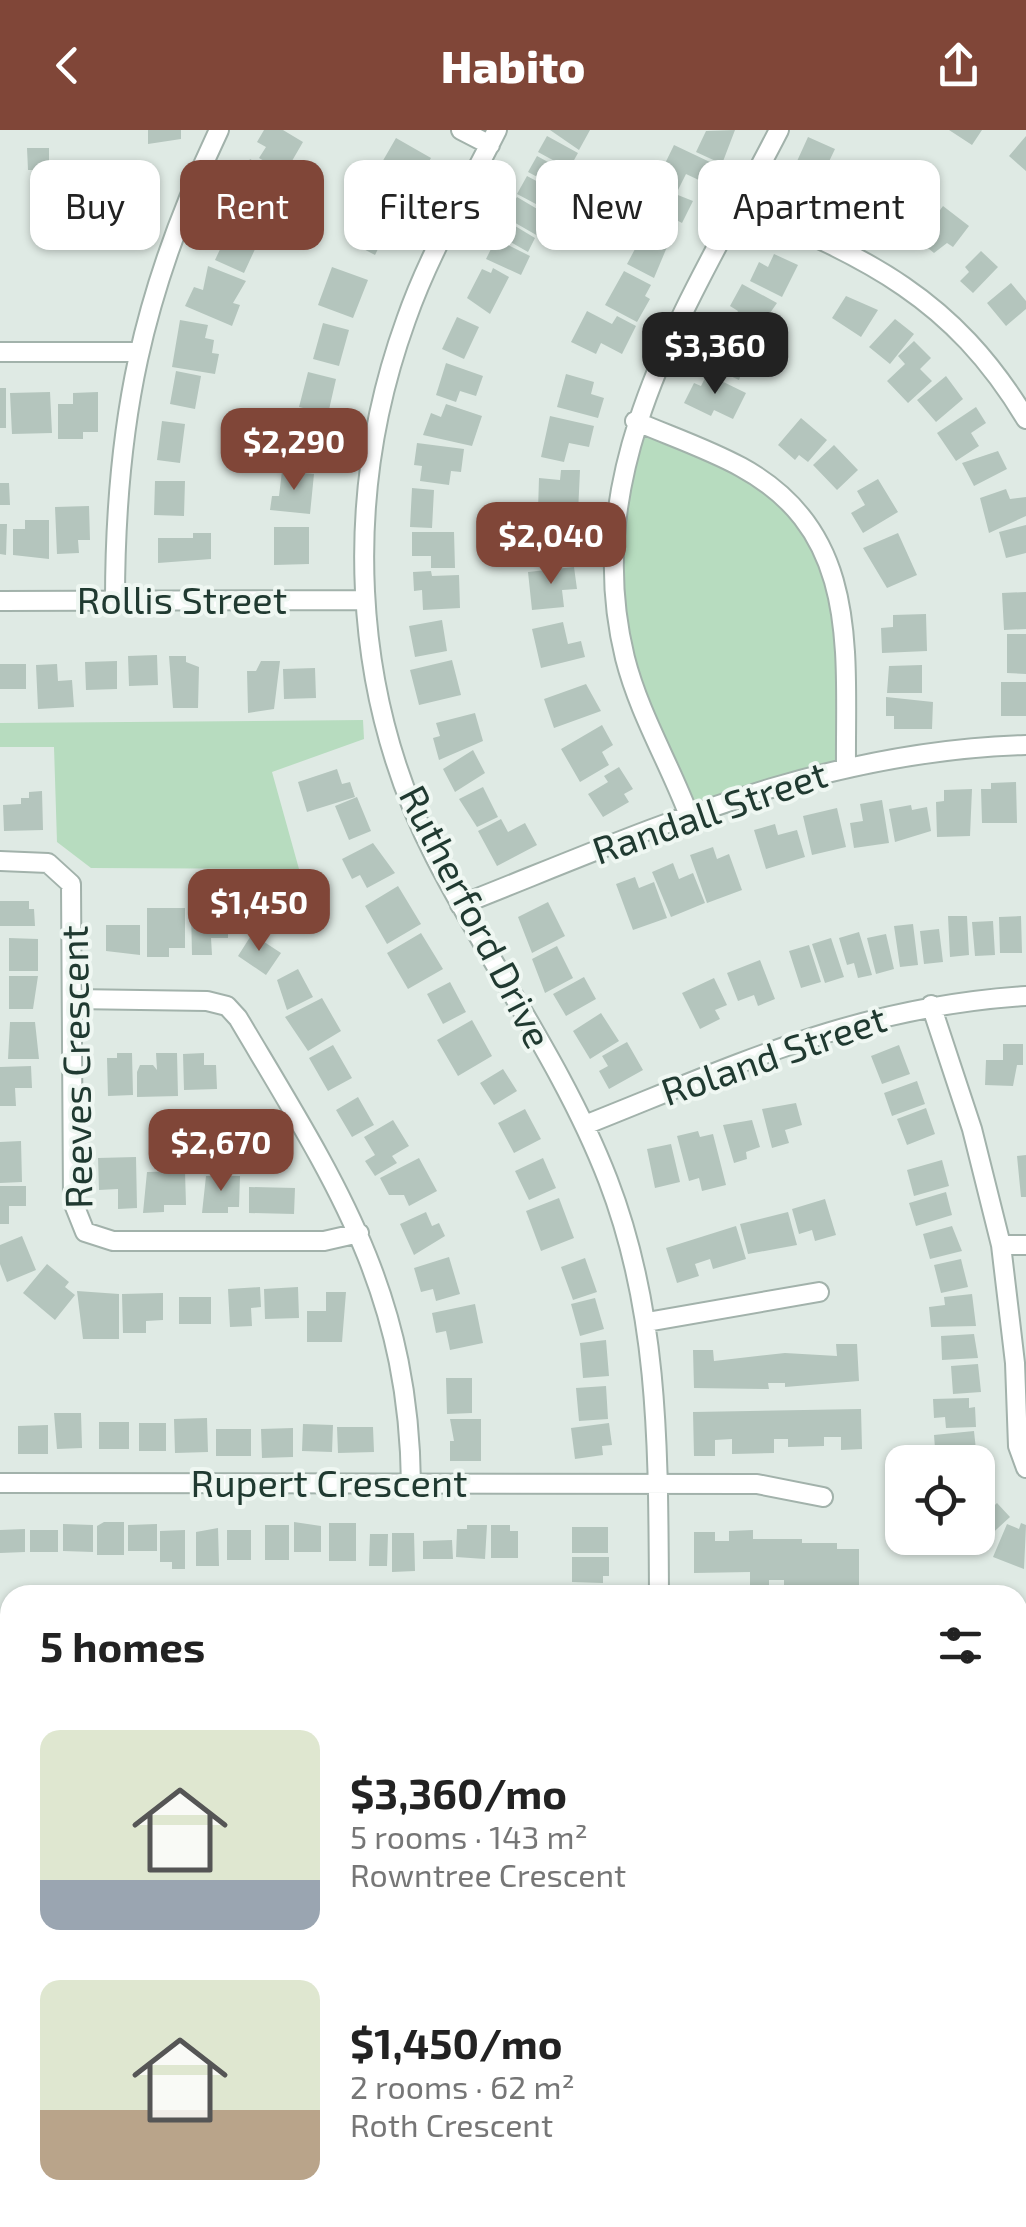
<!DOCTYPE html>
<meta charset="utf-8">
<style>
:root{--surface:#fff;--page:#f2f2f2;--text:#222;--muted:#767676;--accent:#804638}
body{margin:0;font-family:"Exo 2",sans-serif;background:var(--page);color:var(--text);height:100vh;display:flex;flex-direction:column;font-size:38px;white-space:nowrap}
*{box-sizing:border-box;margin:0}
p{font-size:32px;color:var(--muted)}
.icon{flex:none;width:55px;height:55px;fill:none;stroke:currentColor;stroke-width:2;stroke-linecap:round;stroke-linejoin:round}
.map{position:relative;flex:1;overflow:hidden}
.sheet{position:absolute;left:0px;top:1455px;width:1028px;height:642px;display:flex;flex-direction:column;background:var(--surface);border-radius:30px 30px 0 0;box-shadow:0 2px 8px #0004}
.sheet>*{flex:none}
.top-card{position:absolute;left:30px;top:30px;width:968px;height:90px;display:flex;gap:20px}
.controls{position:absolute;left:885px;top:1315px;display:grid;gap:20px}
.controls a{display:grid;place-items:center;width:110px;height:110px;border-radius:20px;background:var(--surface);box-shadow:0 2px 8px #0004;font-size:50px}
.price{position:absolute;translate:-50% -85px;padding:0 22px;border-radius:20px;background:var(--accent);color:#fff;font-size:32px;line-height:65px;filter:drop-shadow(0 2px 5px #0008)}
.price::after{content:'';position:absolute;left:50%;top:60px;width:30px;height:22px;margin-left:-15px;background:inherit;clip-path:polygon(0 0,100% 0,50% 100%)}
.price.current{background:#222;color:#fff}
ul{padding:0;list-style:none}
li{display:flex;align-items:center;gap:30px;height:250px;padding:0 40px}
li span{display:grid;place-items:center;flex:none;width:280px;height:200px;border-radius:20px;color:#555}
li>.icon{margin-inline-start:auto}
span .icon{width:120px;height:120px;fill:#fffc;stroke-width:1}
li b{font-size:42px}
h2{display:flex;justify-content:space-between;align-items:center;height:120px;padding:0 40px;font-size:42px}
.chip{padding:0 35px;border-radius:20px;background:var(--surface);box-shadow:0 2px 8px #0004;font-size:35px;line-height:90px}
.chip.current{background:var(--accent);color:#fff}
header{display:flex;justify-content:space-between;align-items:center;height:130px;padding:0 40px;background:var(--accent);color:#fff;font-size:45px;font-weight:800}
.map>svg:first-child{display:block}
.green{fill:#b7dcbf}
.building{fill:#b4c5bd}
.lines{fill:none;stroke-linecap:round;stroke-linejoin:round}
.minor-casing{stroke:#a2b2ab;stroke-width:22}
.minor{stroke:#fff;stroke-width:18}
.labels{text-anchor:middle;stroke-width:8;stroke-linejoin:round;paint-order:stroke}
.street-label{font-size:38px;fill:#203a31;stroke:#eff7f2}
</style>
<header><svg class="icon" aria-label="back" viewBox="0 0 24 24"><path d="M15 5l-7 7 7 7"/></svg>Habito<svg class="icon" aria-label="share" viewBox="0 0 24 24"><path d="M12 15V3M7 8l5-5 5 5M5 13v7h14v-7"/></svg></header>
<div class="map">
<svg width="1026" height="2097" viewBox="0 0 1026 2097">
<rect width="100%" height="100%" fill="#dfeae4"/>
<path class="green" d="M635,291l120,54 76,91 15,201 -158,46 -39,-85 -35,-137z
M363,590l1,19 -92,33 27,97 -208,-1 -34,-26 -3,-95h-54v-24z"/>
<path class="building" d="M148,0h33v9l-33,5z
M264,0h19l20,12 -18,31 -26,-15 7,-11 -9,-5z
M550,0h40l-11,20z
M735,0l-13,34 -26,-12 10,-21z
M949,0h33l-10,15z
M547,6l31,17 -9,16 -31,-17z
M1026,6v35l-17,-15z
M808,7l27,12 -10,21 6,3 -9,19 -17,-8 3,-7 -15,-7z
M396,8l35,20 -15,26 -35,-20z
M674,15l38,18 -9,19 -17,-8 -8,16 -21,-10z
M27,18h22v22h-21z
M537,26l33,18 -8,16 -34,-18z
M250,29l24,14 -19,32 -23,-14z
M845,34l30,16 -12,24 -11,-6 -3,7 -21,-10z
M384,40l26,15 -23,31 -22,-12z
M527,46l34,18 -10,18 -34,-18z
M650,54l43,17 -11,22 -15,-8 -2,3 6,4 -7,13 -32,-18z
M902,58l22,13 -16,28 -24,-9z
M517,67l32,19 -11,20 -33,-19z
M943,76l26,20 -16,21 -6,-4 -13,10 -16,-13z
M365,79l34,18 -12,22 -7,-4 -5,10 -27,-14z
M220,85l42,19 -18,39 -29,-13 8,-17 -13,-7z
M505,90l30,18 -7,14 -31,-18z
M643,104l24,13 -13,31 -27,-14z
M496,109l34,17 -9,19 -35,-16z
M981,121l17,16 -25,26 -13,-12 9,-9 -4,-5z
M774,124l24,11 -16,32 -32,-16 9,-19 9,5z
M208,136l38,15 -13,22 7,2 -8,21 -47,-20 9,-19 9,3z
M332,137l36,13 -15,38 -35,-13z
M493,138l16,9 -19,37 -23,-16 15,-29 9,4z
M624,141l27,14 -6,11 5,3 -13,23 -32,-17z
M1011,153l15,18v8l-20,17 -19,-23z
M742,154l35,19 -23,33 -23,-12 7,-13 -8,-5z
M846,166l32,14 -17,27 -29,-19z
M587,181l25,13 5,-8 19,10 -14,28 -21,-11 -5,11 -25,-12z
M457,187l22,10 -15,32 -22,-10z
M895,189l19,15 -24,30 -21,-17z
M180,190l28,5 -3,13 9,2 -2,13 7,1 -4,20 -43,-7z
M323,193l26,7 -10,36 -26,-7z
M732,201l21,10 -14,39 -35,-16 10,-21 10,5z
M914,211l17,17 -11,11 12,12 -24,22 -21,-22 18,-17 -7,-8z
M446,233l37,13 -7,20 -16,-5 -4,11 -20,-7z
M176,241l25,5 -6,33 -25,-5z
M308,242l28,7 -8,35 -29,-7z
M566,244l28,8 -3,12 13,4 -6,20 -41,-11z
M707,244l39,19 -13,26 -19,-9 -3,6 -27,-13 10,-20 7,3z
M946,246l17,23 -27,23 -19,-22z
M0,258h6v40h-6z
M50,262l2,41 -40,1 -2,-41z
M98,262v40h-15v7h-25v-35h15v-11z
M446,274l36,12 -10,30 -49,-11 8,-22 10,4z
M976,277l10,16 -15,10 8,13 -23,15 -19,-28z
M550,286l44,10 -5,21 -20,-4 -5,19 -23,-5z
M801,288l26,22 -19,22 -9,-7 -4,5 -17,-15z
M162,291l23,3 -5,39 -23,-3z
M293,291l35,5 -5,39 -36,-5z
M417,313l47,6 -3,23 -10,-1 -2,14 -29,-4 2,-15 -8,-1z
M834,315l24,25 -21,20 -24,-25z
M998,321l9,18 -33,17 -12,-23z
M561,340h19l-2,43 -40,-2 1,-33 21,2z
M282,341l32,3 -4,40 -40,-4 2,-14h7z
M878,349l20,33 -35,21 -12,-20 14,-8 -8,-14z
M155,351h30l-1,35 -30,-1z
M0,353h9l1,22h-10z
M412,358l22,2 -2,38 -22,-1z
M1006,359l4,10 16,-2v19l-37,17 -9,-35z
M89,376l1,34h-12l1,13 -22,1 -2,-47z
M534,387h36l5,37 -41,-3z
M25,390h24v39l-36,-4v-26h12z
M0,394h7l-1,31 -6,-1z
M1026,395v28l-20,5 -7,-26z
M274,397h35v37l-35,1z
M412,402h42l1,36h-24v-12h-19z
M193,403h18v26l-53,4v-25h35z
M898,403l19,42 -30,13 -24,-40z
M574,437l3,22 -15,1 2,17 -32,3 -4,-38z
M431,441l1,5 27,-1 1,33 -37,2 -1,-20 -8,1 -1,-19z
M1026,462v37l-22,1 -2,-37z
M926,484l1,37 -45,2 -1,-25 12,-1v-12z
M442,490l5,31 -32,6 -6,-31z
M563,492l5,22 13,-3 4,16 -44,11 -9,-39z
M1007,504h19v40l-19,-1z
M157,525l1,30 -29,1 -1,-30z
M169,526h17v6l13,5 -1,41h-25z
M452,530l9,35 -42,10 -9,-35z
M117,531v28l-31,1 -1,-28z
M261,531h19l-6,48 -26,4 -1,-42h9z
M0,534h26v25h-26z
M57,534l1,17 14,-1 2,27 -36,2 -2,-44z
M922,535v28h-35l2,-27z
M315,538l1,30 -32,1 -1,-30z
M1001,552h25v34h-25z
M586,554l15,27 -47,17 -10,-29z
M886,567l47,5 -1,27h-38v-13h-8z
M475,583l8,28 -44,19 -6,-22 7,-2 -4,-13z
M602,595l11,20 -11,7 7,13 -29,17 -19,-33z
M473,620l12,23 -30,19 -12,-23z
M619,637l14,22 -9,5 5,8 -26,15 -15,-23 20,-12 -4,-6z
M337,639l5,15 8,-2 5,15 -48,15 -9,-30z
M1016,652l1,41h-35l-1,-34h10v-6z
M483,657l15,30 -21,10 -18,-28z
M972,659l-2,47 -33,1 -1,-35 8,-1v-11z
M42,661l1,39 -39,1 -1,-26 18,-1v-6h8v-6z
M357,667l14,34 -22,9 -14,-34z
M882,670l7,43 -35,5 -4,-25 13,-2 -3,-17z
M911,675l1,5 15,-3 4,24 -36,11 -6,-33z
M837,678l9,39 -34,8 -9,-39z
M501,689l7,13 17,-9 12,22 -40,21 -19,-35z
M775,694l3,11 19,-5 8,27 -39,12 -12,-39z
M373,713l22,30 -28,15 -7,-13 -8,4 -10,-20z
M713,717l4,12 12,-5 13,36 -35,13 -17,-48z
M673,733l6,16 14,-6 12,30 -34,14 -19,-45z
M635,747l4,11 15,-6 13,36 -34,12 -17,-46z
M398,756l23,38 -34,20 -22,-38z
M0,771h29v8h5l1,17h-35z
M548,772l17,34 -33,17 -14,-36z
M147,778h38v40h-16v9h-22z
M191,780h37v28h-17l1,17h-20z
M948,786h19l2,39 -19,2z
M1021,786l1,37h-22l-1,-36z
M993,791l2,34 -20,1 -3,-34z
M913,794l5,41 -18,2 -6,-41z
M106,795h34v30l-34,-4z
M939,799l4,33 -19,2 -4,-33z
M859,802l13,43 -14,3 -4,-15 -7,2 -8,-27z
M421,803l22,36 -35,20 -21,-36z
M252,804l29,19 -15,22 -28,-19z
M886,804l8,35 -18,5 -9,-36z
M9,808l29,1v32h-29z
M831,808l13,39 -19,6 -13,-39z
M809,815l12,37 -20,6 -12,-37z
M557,816l16,32 -28,15 -13,-34z
M760,830l15,39 -17,7 -4,-11 -16,6 -11,-28z
M298,839l15,28 -26,13 -10,-30z
M9,846h29l-5,33h-24z
M584,847l12,22 -30,17 -13,-22z
M714,848l13,27 -12,5 5,9 -20,10 -18,-36z
M450,852l16,30 -23,12 -16,-30z
M322,868l19,33 -33,20 -23,-34z
M601,883l18,28 -29,18 -17,-28z
M472,890l20,36 -34,20 -21,-36z
M10,892h25l4,37h-31z
M627,912l16,28 -34,19 -10,-18 9,-5 -6,-10z
M1003,914h20v21h-6l-4,21 -28,-1 1,-25h17z
M333,915l19,33 -24,13 -19,-33z
M899,915l11,29 -28,10 -11,-28z
M117,923h15l1,42 -25,1 -1,-38h10z
M156,923h21l1,43 -41,1v-25l3,-7h13l4,5z
M204,923v12h12l1,24 -33,1 -1,-36z
M31,936l1,22h-17l1,18h-16v-39z
M503,939l14,22 -23,14 -14,-22z
M917,951l8,23 -33,12 -8,-23z
M358,967l16,28 -22,12 -16,-27z
M796,973l6,22 -17,5 4,13 -17,5 -10,-39z
M926,978l9,26 -28,11 -10,-26z
M525,979l16,30 -27,14 -16,-30z
M393,990l16,26 -17,10 5,7 -22,13 -10,-15 10,-6 -11,-18z
M752,990l8,27 -14,5 1,7 -13,4 -11,-38z
M698,1001l2,6 13,-3 13,51 -24,6 -3,-13 -10,3 -12,-45z
M21,1011l1,41 -22,1v-41z
M671,1014l9,38 -25,6 -8,-39z
M1026,1025v42h-5l-4,-41z
M136,1027l1,51 -19,1v-20l-19,1 -1,-32z
M419,1028l18,33 -28,15 -5,-11h-15l-9,-17z
M543,1028l13,30 -27,12 -14,-29z
M942,1030l7,26 -35,10 -7,-26z
M185,1041l1,34h-22v7l-21,1 4,-41z
M206,1046h34l-1,31h-11v6h-26z
M0,1056h26v20h-17v18h-9z
M249,1057l46,1 -1,26 -45,-1z
M946,1062l6,23 -36,11 -7,-23z
M559,1068l15,40 -33,13 -15,-40z
M825,1069l11,36 -21,6 -3,-11 -13,4 -7,-25z
M426,1082l6,14 7,-3 6,13 -31,19 -14,-31z
M788,1082l9,33 -49,9 -8,-30z
M736,1096l10,33 -33,10 -3,-10 -15,5 4,12 -22,7 -11,-35z
M952,1096l10,25 -32,8 -7,-25z
M22,1106l14,34 -29,12 -7,-18v-19z
M449,1127l11,37 -24,7 -3,-12 -12,3 -7,-24z
M585,1128l12,34 -24,8 -12,-33z
M961,1129l7,28 -27,6 -7,-28z
M47,1134l22,18 -4,5 10,8 -20,25 -32,-27z
M260,1157l1,20 -10,1 1,18 -22,1 -2,-38z
M298,1157l1,31 -34,1 -1,-30z
M77,1161l42,3v45h-36z
M326,1162h20l-4,50h-35v-31h19z
M163,1163v27l-17,1v12h-23l-1,-39z
M972,1164l4,32 -45,1 -2,-20 16,-2 -1,-8z
M179,1167h32v27h-32z
M595,1168l9,31 -24,7 -9,-32z
M475,1174l8,39 -33,7 -4,-19 -10,2 -4,-20z
M974,1204l4,24 -36,2 -1,-24z
M606,1210l3,36 -26,2 -3,-35z
M836,1214h21l2,37 -74,6v-4h-17l1,6 -75,-1 -1,-38h20l1,11 71,-8 52,3z
M978,1234l3,28 -28,2 -2,-28z
M446,1248h26v35l-25,1z
M606,1256l2,33 -29,2 -3,-33z
M969,1268v10l6,-1 1,20 -30,1 -1,-11 -11,1 -1,-19z
M861,1279l1,40 -21,1v-13h-17v9l-36,1v-8h-14v14l-42,1v-15l-17,1v16h-21l-1,-44z
M54,1283h27l1,35 -25,1z
M207,1288l1,34 -33,1 -1,-34z
M450,1289h31v42h-31v-20h4z
M99,1292h30v27h-30z
M139,1293h27v28h-27z
M609,1293l3,22 -10,1 1,9 -28,4 -4,-31z
M303,1294l30,1 -1,27 -30,-1z
M48,1295v29h-30v-28z
M337,1297h36l1,25 -36,1z
M293,1298v29l-31,1 -1,-29z
M216,1299h35v27h-35z
M974,1301l2,19h-10l1,12h-31l-2,-27z
M997,1373l13,14 -37,34 -13,-13h18v-17z
M104,1392h20v33h-27v-29z
M294,1392l27,4v26h-27z
M329,1393h27v38h-27z
M1021,1393l5,2 -2,44 -31,-12 14,-33 12,5z
M63,1394l30,1v27l-30,-1z
M157,1394v27h-29v-26z
M265,1395h24v35h-24z
M467,1395h20l-2,34 -29,-2 1,-28h10z
M491,1395h19v6h8v27h-27z
M572,1397h36v26h-36z
M218,1398l1,38h-23v-34z
M25,1399v23l-25,1v-23z
M30,1400h28v22h-28z
M185,1400v39h-13v-7h-12v-31z
M227,1400h24v30h-24z
M753,1400v9h49v4h35v6h22v40l-75,1v-10h-15v7h-19v-15l-56,1v-41h21v9h14v-10z
M392,1403h22l1,38 -23,1z
M370,1404h18l-1,32h-18z
M452,1410l1,19h-30v-18z
M572,1427h37v19h-6v7l-31,-1z
M1018,1624h8v33h-8z
M1018,1779l8,4v44l-8,18z
M0,1822l10,24v14l-10,4z
M0,1942l10,28v6l-10,3z
M1026,1984v56l-8,-15v-36z
M395,2088h40l-4,9h-32l-7,-3z
M442,2088h37l1,9h-38z
M492,2088h32l1,9h-32z
M569,2088h44v9h-44z
M705,2088h38l6,1v8h-44z
M810,2088h36v9h-36z
M865,2088h42l3,9h-51l7,-3z
M918,2088h50l-18,9h-26z"/>
<g class="lines">
<defs>
<path id="minor" d="M461,0l29,15
M497,0c-31,62 -68,124 -91,190 -63,174 -56,371 29,537 55,108 129,209 173,323 52,135 50,273 51,415
M741,74c126,55 210,91 285,215
M0,222h137
M635,291c35,15 73,28 106,46 120,65 104,184 105,300
M0,471l364,-1
M115,471c0,-179 27,-309 104,-471
M688,683c-20,-52 -49,-100 -63,-155 -48,-195 69,-362 154,-528
M0,731l48,2 23,21 2,318 12,30 28,9h211l35,-8
M460,775c190,-75 358,-154 566,-160
M74,869l133,2 20,5 11,12c96,162 171,271 173,466
M931,875l41,124 29,116 14,118 3,83 8,22
M585,995c154,-61 271,-118 441,-129
M1001,1115h25
M647,1192l172,-30
M0,1353l757,1 66,13
M0,1530h10
M1018,1531h8
M0,1563h10
M1018,1564h8
M1018,1728l8,3
M0,1909l10,-3
M1018,1952l8,-4
M657,2088v9
M101,2097l29,-9"/>
</defs>
<use href="#minor" class="minor-casing"/>
<use href="#minor" class="minor"/>
</g>
<g class="labels">
<g class="street-label">
<text x="182" y="484">Rollis Street</text>
<text transform="translate(710 683) rotate(-19)" y="13">Randall Street</text>
<text transform="translate(475 787) rotate(63)" y="13">Rutherford Drive</text>
<text transform="translate(774 926) rotate(-19)" y="13">Roland Street</text>
<text transform="translate(77 937) rotate(-91)" y="13">Reeves Crescent</text>
<text x="329" y="1367">Rupert Crescent</text>
</g>
</g>
</svg>
<div class="controls">
<a><svg class="icon" aria-label="locate" viewBox="0 0 24 24"><circle cx="12" cy="12" r="6"/><path d="M12 2v4M12 18v4M2 12h4M18 12h4"/></svg></a>
</div>
<b class="price current" style="left:715px;top:267px">$3,360</b>
<b class="price" style="left:294px;top:363px">$2,290</b>
<b class="price" style="left:551px;top:457px">$2,040</b>
<b class="price" style="left:259px;top:824px">$1,450</b>
<b class="price" style="left:221px;top:1064px">$2,670</b>
<div class="top-card">
<a class="chip">Buy</a>
<a class="chip current">Rent</a>
<a class="chip">Filters</a>
<a class="chip">New</a>
<a class="chip">Apartment</a>
</div>
<section class="sheet">
<h2>5 homes<svg class="icon" aria-label="filters" viewBox="0 0 24 24"><path d="M4 7h16M4 17h16"/><circle cx="9" cy="7" r="2"/><circle cx="15" cy="17" r="2"/></svg></h2>
<ul>
<li><span style="background:linear-gradient(#dfe7d0 75%,#9aa5b1 0)"><svg class="icon" aria-label="home" viewBox="0 0 24 24"><path d="M3 11l9-7 9 7M6 9v11h12V9"/></svg></span><div><b>$3,360/mo</b><p>5 rooms · 143 m²</p><p>Rowntree Crescent</p></div></li>
<li><span style="background:linear-gradient(#dfe7d0 65%,#b9a48a 0)"><svg class="icon" aria-label="home" viewBox="0 0 24 24"><path d="M3 11l9-7 9 7M6 9v11h12V9"/></svg></span><div><b>$1,450/mo</b><p>2 rooms · 62 m²</p><p>Roth Crescent</p></div></li>
</ul>
</section>
</div>
